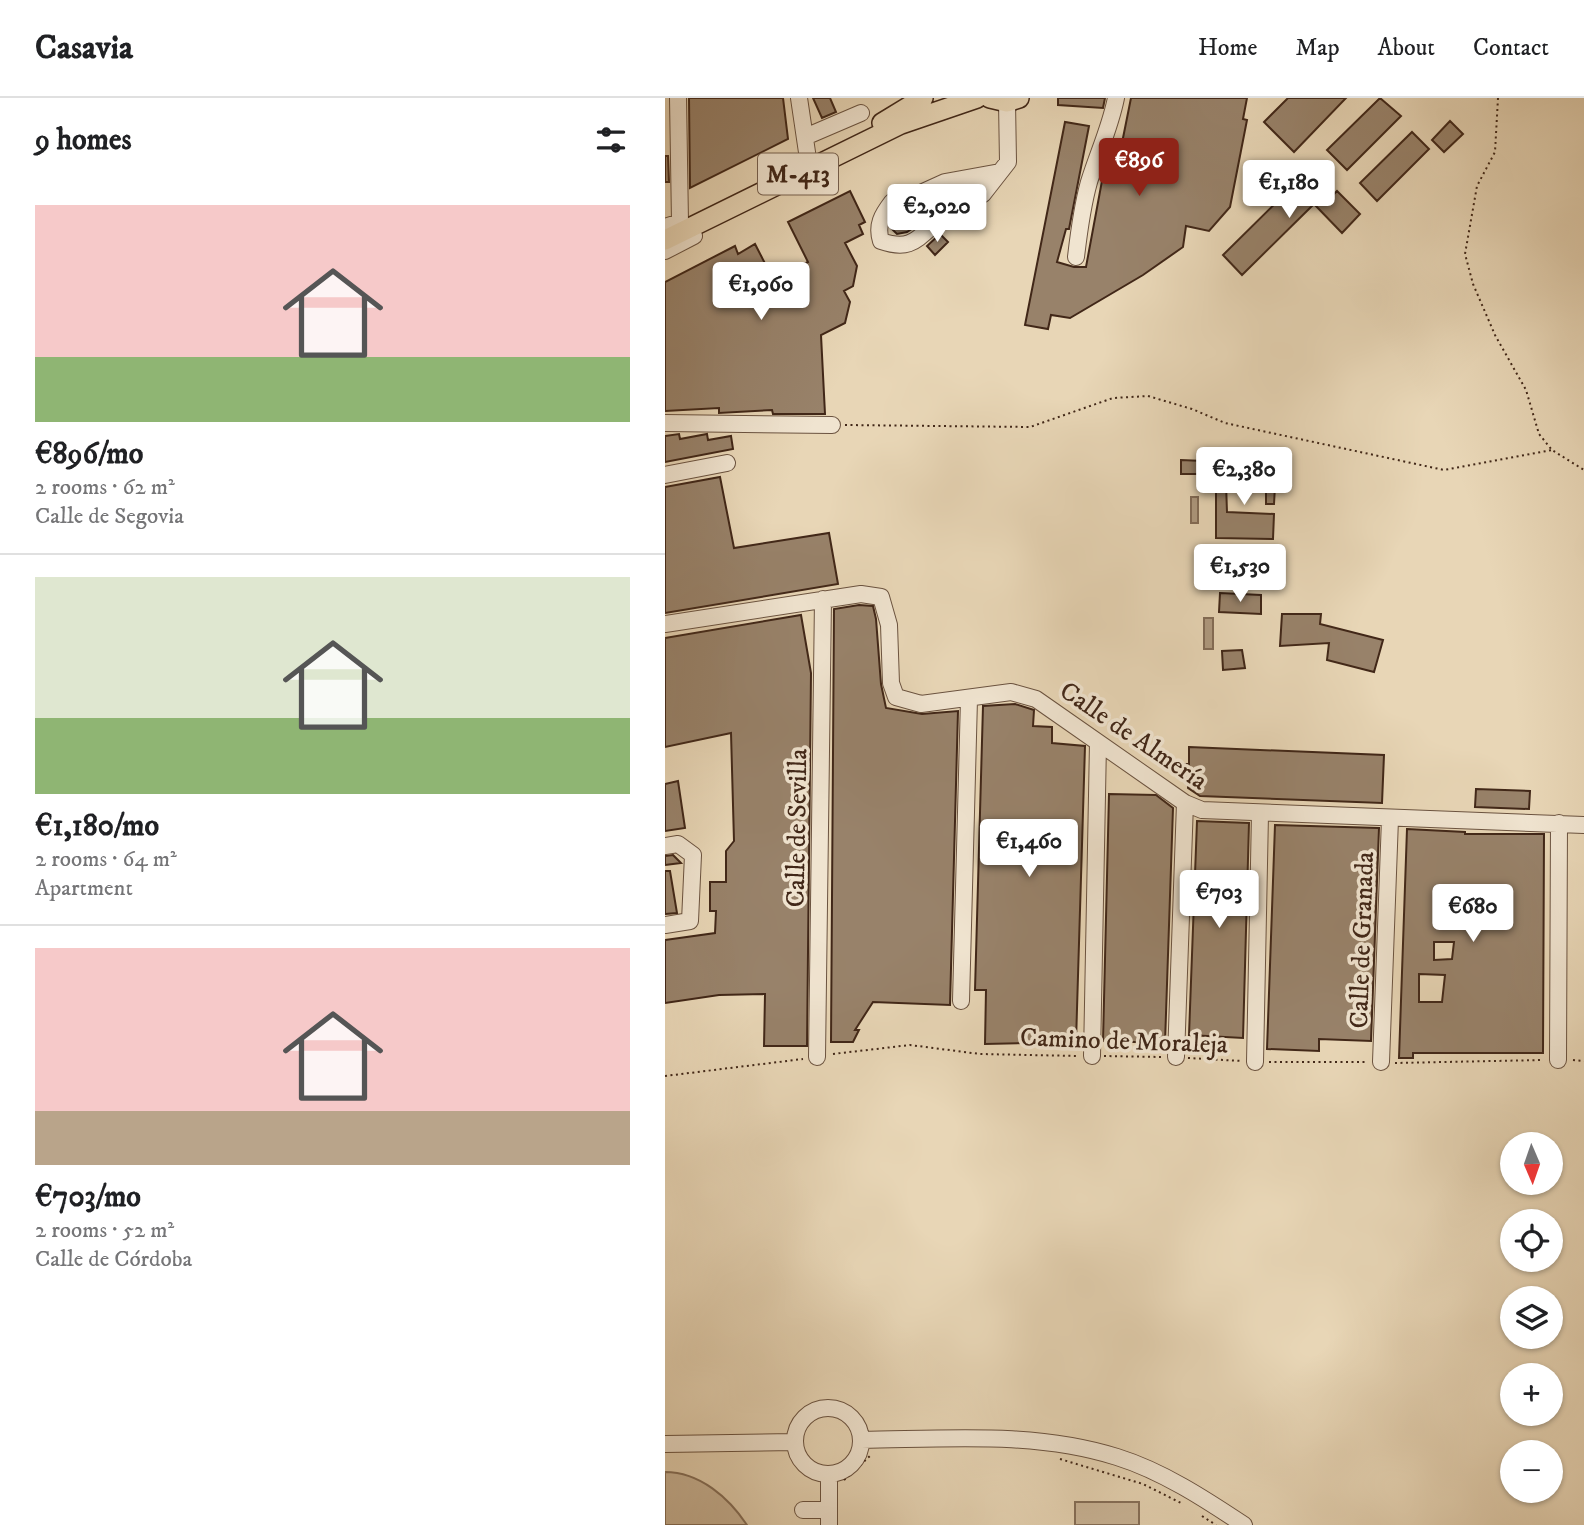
<!DOCTYPE html>
<meta charset="utf-8">
<style>
:root{--surface:#fff;--page:#f6f6f6;--text:#202124;--muted:#757577;--line:#e0e0e0;--accent:#8f2418}
body{margin:0;font-family:"IM FELL DW Pica",serif;background:var(--page);color:var(--text);height:100vh;display:flex;flex-direction:column;font-size:26px;white-space:nowrap}
*{box-sizing:border-box;margin:0}
p{font-size:23px;color:var(--muted)}
.icon{flex:none;width:38px;height:38px;fill:none;stroke:currentColor;stroke-width:2;stroke-linecap:round;stroke-linejoin:round}
.map{position:relative;flex:1;overflow:hidden}
.details{display:flex;flex-direction:column;background:var(--surface);width:665px}
.details>*{flex:none}
.needle{width:46px;rotate:178deg}
.tools{position:absolute;left:835px;top:1034px;display:grid;gap:14px}
.tools a{display:grid;place-items:center;width:63px;height:63px;border-radius:50%;background:var(--surface);box-shadow:0 2px 5px #0004;font-size:35px}
.price{position:absolute;translate:-50% -60px;padding:0 16px;border-radius:7px;background:#fff;color:#222;font-size:23px;line-height:46px;filter:drop-shadow(0 2px 4px #0008)}
.price::after{content:'';position:absolute;left:50%;top:42px;width:21px;height:16px;margin-left:-10px;background:inherit;clip-path:polygon(0 0,100% 0,50% 100%)}
.price.active{background:var(--accent);color:#fff}
ul{padding:0;list-style:none}
li{display:grid;align-content:center;gap:14px;height:371px;padding:0 35px}
li+li{border-top:2px solid var(--line)}
li span{display:grid;place-items:center;height:217px;border-radius:0px;color:#555}
li>.icon{margin-inline-start:auto}
span .icon{width:126px;height:126px;fill:#fffc;stroke-width:1}
li b{font-size:30px}
h2{display:flex;justify-content:space-between;align-items:center;height:84px;padding:0 35px;font-size:30px}
header{display:flex;align-items:center;gap:42px;box-sizing:border-box;height:98px;padding:0 35px;background:var(--surface);border-bottom:2px solid var(--line)}
header strong{font-size:33px}
nav{display:flex;gap:38px;margin-inline-start:auto;font-size:24px}
main{display:flex;flex:1;min-height:0}
.map>svg:first-child{display:block}
.green{fill:#ccb89b;stroke:#86705a;stroke-width:2}
.water{fill:#af9a80;stroke:#836c56;stroke-width:2}
.building{fill:#98826a;stroke:#412718;stroke-width:2;fill-rule:evenodd}
.lines{fill:none;stroke-linecap:round;stroke-linejoin:round}
.minor-casing{stroke:#6b5340;stroke-width:18}
.major-casing{stroke:#412718;stroke-width:22}
.path{stroke:#412718;stroke-width:2;stroke-dasharray:2 3.5;stroke-linecap:butt}
.minor{stroke:#f0e4d0;stroke-width:16}
.major{stroke:#e8d6b6;stroke-width:19}
.labels{text-anchor:middle;stroke-width:7;stroke-linejoin:round;paint-order:stroke}
.shield{fill:#f0e4d0;stroke:#76604f;stroke-width:2}
.shield-label{font-size:24px;font-weight:bold;fill:#412718}
.street-label{font-size:26px;fill:#412718;stroke:#f0e4d0}
</style>
<header>
<strong>Casavia</strong>
<nav><a>Home</a><a>Map</a><a>About</a><a>Contact</a></nav>
</header>
<main>
<section class="details">
<h2>9 homes<svg class="icon" aria-label="filters" viewBox="0 0 24 24"><path d="M4 7h16M4 17h16"/><circle cx="9" cy="7" r="2"/><circle cx="15" cy="17" r="2"/></svg></h2>
<ul>
<li><span style="background:linear-gradient(#f6c9c9 70%,#8fb573 0)"><svg class="icon" aria-label="home" viewBox="0 0 24 24"><path d="M3 11l9-7 9 7M6 9v11h12V9"/></svg></span><div><b>€896/mo</b><p>2 rooms · 62 m²</p><p>Calle de Segovia</p></div></li>
<li><span style="background:linear-gradient(#dfe7d0 65%,#8fb573 0)"><svg class="icon" aria-label="home" viewBox="0 0 24 24"><path d="M3 11l9-7 9 7M6 9v11h12V9"/></svg></span><div><b>€1,180/mo</b><p>2 rooms · 64 m²</p><p>Apartment</p></div></li>
<li><span style="background:linear-gradient(#f6c9c9 75%,#b9a48a 0)"><svg class="icon" aria-label="home" viewBox="0 0 24 24"><path d="M3 11l9-7 9 7M6 9v11h12V9"/></svg></span><div><b>€703/mo</b><p>2 rooms · 52 m²</p><p>Calle de Córdoba</p></div></li>
</ul>
</section>
<div class="map">
<svg width="919" height="1427" viewBox="0 0 919 1427">
<rect width="100%" height="100%" fill="#e8d6b6"/>
<filter id="stains"><feTurbulence type="fractalNoise" baseFrequency=".00286" numOctaves="4"/><feColorMatrix values="0 0 0 0 .2 0 0 0 0 .09 0 0 0 0 .02 0 0 0 .5 -.17"/></filter>
<radialGradient id="worn" r=".72"><stop offset=".6" stop-color="#630" stop-opacity="0"/><stop offset="1" stop-color="#630" stop-opacity=".3"/></radialGradient>
<path class="green" d="M0,1374c35,0 64,26 82,53h-82z
M410,1404h64v23h-64z"/>
<path class="water" d="M526,399h7v26h-7z
M539,520h9v31h-9z"/>
<path class="building" d="M24,0h94l5,41 -98,49z
M148,0h17l6,14 -14,6z
M393,0h47l-2,10 -45,-3z
M466,0h116l-4,21 4,1 -17,87 -21,24 -23,-5 -3,21 -40,28 -73,43 -19,-3 -3,14 -23,-4 40,-203 24,4 -20,103h-3l-9,33 17,5h12l18,-97 7,-19 9,2z
M623,0h58l-52,54 -30,-30z
M715,0l21,18 -54,54 -20,-20z
M785,23l13,13 -19,18 -12,-12z
M747,34l17,17 -52,52 -17,-18z
M0,58h3l1,26h-4z
M643,73l24,25 5,-5 23,23 -18,19 -28,-29 -72,71 -19,-20z
M185,93l15,31 -6,3 4,9 -18,9 12,23 -4,20 -9,5 6,11 -5,21 -24,12 4,79h-52l-1,-4 -53,3v-5l-54,3v-129l70,-36 3,8 17,-10 18,35 7,-3 28,-14 -20,-40z
M236,112l15,16 -9,6 -10,2 -7,-7z
M275,136l8,8 -13,13 -8,-9z
M14,336l1,5 27,-5 1,6 23,-4 2,13 -68,13v-26z
M516,362l22,1v13h-22z
M611,370l-2,36h-8v-24l-40,3 1,29 47,2 -1,25 -57,-1v-65z
M55,379l14,71 95,-15 9,51 -173,29v-126z
M555,495l41,2v19l-42,-2z
M194,507l14,1 3,13 5,65 5,24 36,6 36,-3 -8,294 -77,-3 -18,28h4l-6,12h-22l3,-433z
M617,516h39l-1,10 63,16 -9,32 -47,-12 2,-17 -49,3z
M136,517l10,58 -4,373h-43l1,-52 -46,1 -54,8v-63l50,-7 1,-22h-6v-29h16v-31l8,-10 -3,-108 -66,14v-109z
M577,552l3,18 -22,2 -1,-19z
M350,606l19,6 -1,16 19,1v16l33,3 -9,296 -91,2 1,-54h-11l8,-284z
M524,649l195,8 -2,48 -182,-7 -12,-8v-9h-9l1,-15h9z
M13,683l7,47 -20,3v-47z
M811,691l54,2 -1,18 -54,-2z
M444,696l47,1 17,13 -8,235 -62,-2z
M532,723l52,2 -6,215 -54,-3z
M610,727l104,3 -8,213 -52,-2v12l-52,-2z
M742,731l58,3v2h79l-1,219h-130v5h-14zM769,844h20l-2,17 -18,1zM754,876l26,1 -3,27h-23z
M8,757l8,8 -16,2v-9z
M0,773h5l7,42 -12,1z"/>
<g class="lines">
<defs>
<path id="minor" d="M134,0l9,61
M140,39l56,-24
M335,74l-55,10 -33,15 13,18 12,7 46,-28 25,-32 -1,-60
M247,99l-20,5c-10,13 -16,23 -11,39 29,10 35,-1 56,-19
M0,129l15,-5 -2,-124
M0,153l29,-15
M411,159c3,-26 6,-50 13,-75 9,-29 21,-54 27,-84
M0,325l167,2
M0,377l62,-12
M0,526l196,-30 20,3 8,28 2,58 5,14 25,7 90,-12 25,7 149,104 17,7 382,15
M0,748l13,-2 15,11 -3,66 -25,4
M296,903l8,-302
M427,958l6,-313
M152,959l6,-458
M511,959l9,-254
M893,962l1,-237
M590,964l5,-248
M716,964l9,-243
M130 1343a33 33 0 1 1 66 0a33 33 0 1 1-66 0Z
M197,1342c84,-1 173,-9 255,17 45,14 88,42 127,68
M0,1346l129,-2
M164,1376v51
M138,1412h26"/>
<path id="major" d="M325,0l17,4 12,-4
M217,25l41,-25
M0,142l236,-116 76,-26"/>
</defs>
<use href="#minor" class="minor-casing"/>
<use href="#major" class="major-casing"/>
<path class="path" d="M833,0l-3,54 -18,34 -12,68 8,30 22,51 31,55 13,44 13,16 32,20
M180,327l185,2 83,-29 35,-2 44,13 33,14 219,47 108,-20
M168,956l77,-9 70,9 98,2
M439,958l58,1
M523,960l54,3
M908,962l11,1
M604,964h99
M730,965l148,-3
M0,978l138,-17
M395,1361l83,25 40,20
M179,1382l27,-25
M537,1418l14,9"/>
<use href="#minor" class="minor"/>
<use href="#major" class="major"/>
</g>
<g class="labels">
<rect class="shield" x="93" y="55.5" width="80" height="41" rx="5"/>
<g class="shield-label">
<text x="133" y="84">M-413</text>
</g>
<g class="street-label">
<text transform="translate(469 637) rotate(34)" y="9">Calle de Almería</text>
<text transform="translate(131 730) rotate(-89)" y="9">Calle de Sevilla</text>
<text transform="translate(696 842) rotate(-88)" y="9">Calle de Granada</text>
<text transform="translate(459 942) rotate(2)" y="9">Camino de Moraleja</text>
</g>
</g>
<rect width="100%" height="100%" filter="url(#stains)"/>
<rect width="100%" height="100%" fill="url(#worn)"/>
</svg>
<div class="tools">
<a><svg class="needle" viewBox="-14 -14 28 28"><path d="M0-13l5 13h-10z" fill="#e53935"/><path d="M0 13l5-13h-10z" fill="#757577"/></svg></a>
<a><svg class="icon" aria-label="locate" viewBox="0 0 24 24"><circle cx="12" cy="12" r="6"/><path d="M12 2v4M12 18v4M2 12h4M18 12h4"/></svg></a>
<a><svg class="icon" aria-label="layers" viewBox="0 0 24 24"><path d="M12 4l9 5-9 5-9-5zM3 14l9 5 9-5"/></svg></a>
<a>+</a>
<a>−</a>
</div>
<b class="price active" style="left:474px;top:100px">€896</b>
<b class="price" style="left:624px;top:122px">€1,180</b>
<b class="price" style="left:272px;top:146px">€2,020</b>
<b class="price" style="left:96px;top:224px">€1,060</b>
<b class="price" style="left:579px;top:409px">€2,380</b>
<b class="price" style="left:575px;top:506px">€1,530</b>
<b class="price" style="left:364px;top:781px">€1,460</b>
<b class="price" style="left:554px;top:832px">€703</b>
<b class="price" style="left:808px;top:846px">€680</b>
</div>
</main>
